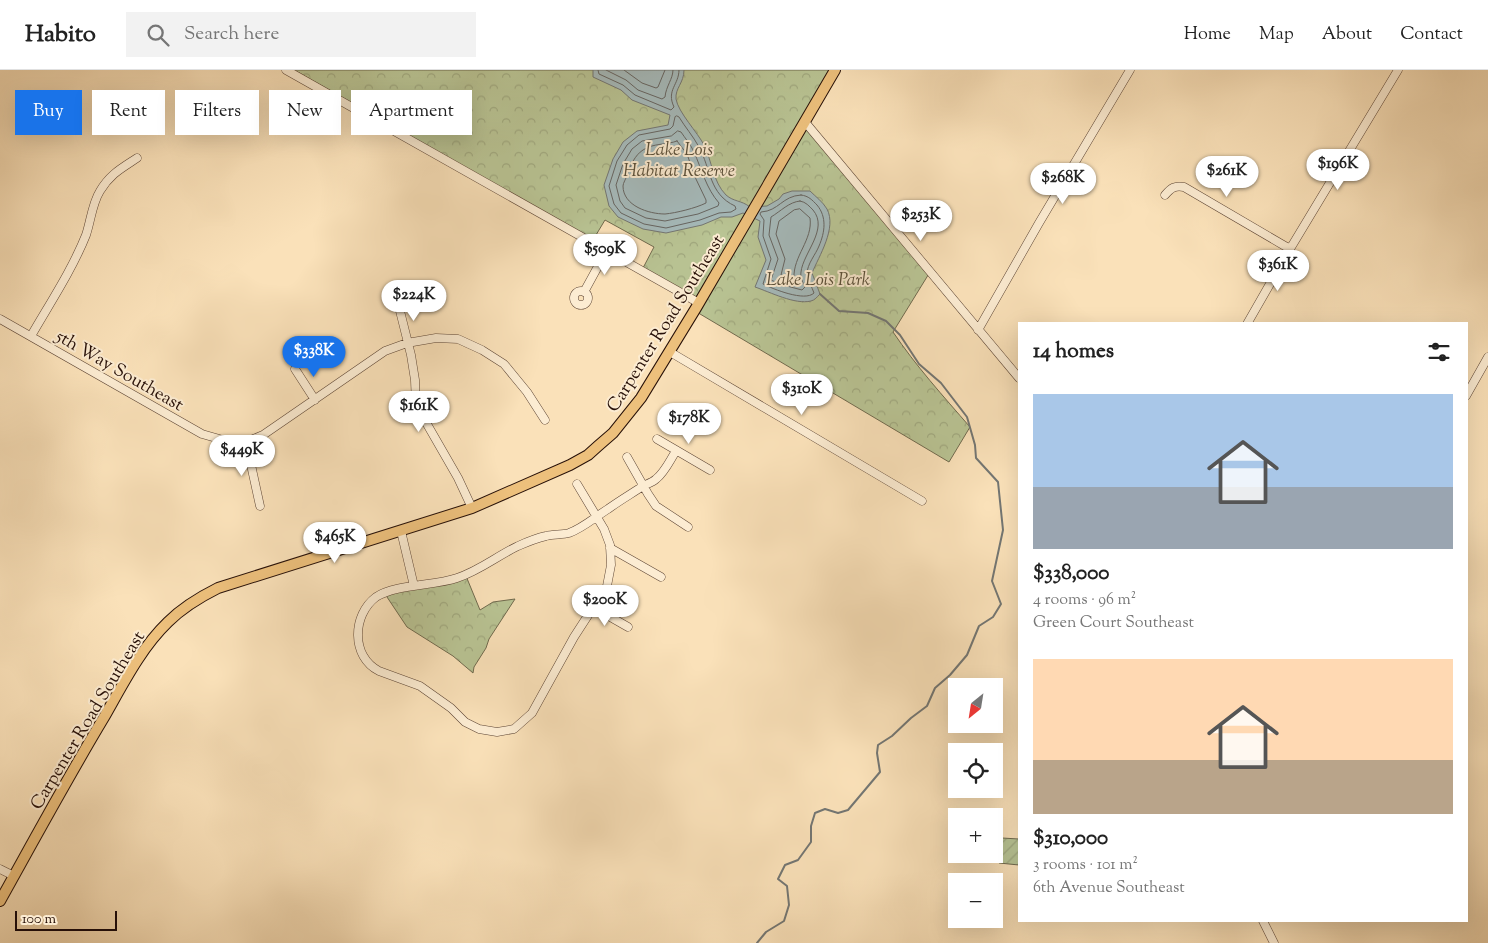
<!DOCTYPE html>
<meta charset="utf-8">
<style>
:root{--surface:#fff;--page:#f2f2f2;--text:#222;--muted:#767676;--line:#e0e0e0;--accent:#1a73e8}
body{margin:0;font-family:"Sorts Mill Goudy",serif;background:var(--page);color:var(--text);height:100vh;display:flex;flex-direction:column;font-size:19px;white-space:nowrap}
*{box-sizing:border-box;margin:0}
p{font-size:16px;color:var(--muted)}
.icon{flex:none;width:28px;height:28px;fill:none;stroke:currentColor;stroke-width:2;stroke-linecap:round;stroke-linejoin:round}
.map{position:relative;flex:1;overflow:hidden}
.drawer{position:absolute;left:1018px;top:252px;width:450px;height:600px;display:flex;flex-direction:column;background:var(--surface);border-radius:0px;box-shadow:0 5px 20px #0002}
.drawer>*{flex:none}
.banner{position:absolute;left:15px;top:20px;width:475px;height:45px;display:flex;gap:10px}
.needle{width:32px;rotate:210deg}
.buttons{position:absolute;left:948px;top:608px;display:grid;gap:10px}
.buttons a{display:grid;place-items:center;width:55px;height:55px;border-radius:0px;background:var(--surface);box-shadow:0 5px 20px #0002;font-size:25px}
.scale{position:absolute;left:15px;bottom:12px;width:102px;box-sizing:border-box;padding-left:5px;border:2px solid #271008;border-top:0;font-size:14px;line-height:18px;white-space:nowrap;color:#271008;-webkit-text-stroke:4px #fcecd2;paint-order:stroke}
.price{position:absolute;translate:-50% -42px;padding:0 11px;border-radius:18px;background:#fff;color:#222;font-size:16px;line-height:32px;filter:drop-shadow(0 1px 2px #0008)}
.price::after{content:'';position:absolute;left:50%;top:30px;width:15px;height:11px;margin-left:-8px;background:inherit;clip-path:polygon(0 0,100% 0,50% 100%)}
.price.selected{background:var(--accent);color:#fff}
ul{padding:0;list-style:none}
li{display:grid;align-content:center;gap:10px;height:265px;padding:0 15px}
li span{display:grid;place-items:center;height:155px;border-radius:0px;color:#555}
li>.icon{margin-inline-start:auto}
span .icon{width:90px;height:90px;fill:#fffc;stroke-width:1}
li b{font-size:21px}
h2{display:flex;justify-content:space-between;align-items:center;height:60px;padding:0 15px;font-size:21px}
.chip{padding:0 18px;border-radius:0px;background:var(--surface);box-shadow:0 5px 20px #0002;font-size:18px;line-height:45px}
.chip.selected{background:var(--accent);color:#fff}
header{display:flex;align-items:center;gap:30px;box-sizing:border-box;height:70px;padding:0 25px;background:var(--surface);border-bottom:1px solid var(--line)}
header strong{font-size:24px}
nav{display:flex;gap:28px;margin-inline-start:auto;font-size:18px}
.search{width:350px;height:45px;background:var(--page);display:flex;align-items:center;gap:12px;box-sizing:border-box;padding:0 18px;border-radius:0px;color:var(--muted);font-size:19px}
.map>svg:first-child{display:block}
.park{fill:url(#park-crowns);stroke:#706a4e}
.garden{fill:url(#garden-furrows);stroke:#706a4e}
.water{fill:#a5babb;stroke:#737673}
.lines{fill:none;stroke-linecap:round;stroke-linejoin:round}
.shore{stroke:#666562;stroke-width:1}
.stream{stroke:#737673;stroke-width:2}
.minor-casing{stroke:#5c4434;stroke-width:9}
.major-casing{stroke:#271008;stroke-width:12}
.minor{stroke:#fcecd2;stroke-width:8}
.major{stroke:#edc07c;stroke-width:10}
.labels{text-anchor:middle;stroke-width:4;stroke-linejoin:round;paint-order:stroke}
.park-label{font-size:18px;font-style:italic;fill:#5a4f39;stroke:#fcecd2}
.street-label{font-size:18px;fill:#271008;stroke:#fcecd2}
</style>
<header>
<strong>Habito</strong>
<div class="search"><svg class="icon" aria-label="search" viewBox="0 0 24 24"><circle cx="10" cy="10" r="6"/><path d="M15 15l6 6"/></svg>Search here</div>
<nav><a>Home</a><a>Map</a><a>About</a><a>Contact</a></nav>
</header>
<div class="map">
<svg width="1488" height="873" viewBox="0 0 1488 873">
<defs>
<pattern id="park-crowns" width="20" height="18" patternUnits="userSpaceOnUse" patternTransform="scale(1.25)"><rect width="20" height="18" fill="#b9c494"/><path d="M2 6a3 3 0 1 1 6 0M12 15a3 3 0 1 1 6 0" fill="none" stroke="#9fa77e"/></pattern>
<pattern id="garden-furrows" width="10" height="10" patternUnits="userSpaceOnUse" patternTransform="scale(1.25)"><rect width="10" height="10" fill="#b9c494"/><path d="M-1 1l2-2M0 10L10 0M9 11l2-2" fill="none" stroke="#9fa77e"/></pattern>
</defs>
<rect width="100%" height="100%" fill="#fae1b9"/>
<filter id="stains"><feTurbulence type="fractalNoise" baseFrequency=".004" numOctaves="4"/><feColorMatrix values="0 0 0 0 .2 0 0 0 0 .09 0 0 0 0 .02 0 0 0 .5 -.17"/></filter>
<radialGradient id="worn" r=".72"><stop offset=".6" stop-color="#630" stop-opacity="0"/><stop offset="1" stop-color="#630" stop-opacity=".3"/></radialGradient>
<path class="park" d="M294,0h541l-30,51 125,151 -37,60c23,34 50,64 77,95l-21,35 -254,-151 3,-12 -55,-31 11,-21 -49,-27 -12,20z
M466,506l14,34 13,-8 22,-3 -26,40 -3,9 -12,19 -1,6 -20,-17 -46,-29 -22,-33z"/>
<path class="garden" d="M1002,768l17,1v26l-20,-2z"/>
<path class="water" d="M593,0h91c0,13 -9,18 -8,29 2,13 22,34 28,46 8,16 9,37 22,50 8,7 15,5 24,12l17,-1 12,-7 4,-5 9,-3h18c5,5 13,11 17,18 10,19 -8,47 -15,64l8,21c-3,3 -5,6 -9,7 -16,4 -41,-9 -56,-14l11,-27 -8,-23 2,-16 -17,-8 -11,4h-11l-19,8 -36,8 -23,-4 -25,-12 -9,-11 -5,-21 9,-26 10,-17 14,-11 31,-6 2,-10 -38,-15 -11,-10 -28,-13z"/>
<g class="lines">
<path class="shore" d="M598,0l1,4 24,11 12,10 36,15 3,-3c-8,-17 5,-22 5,-37
M606,0l20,10 12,10 24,9 3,-2c1,-11 8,-18 8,-27
M624,0l18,13 14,5 2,-1 7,-17
M677,46l2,1c6,10 14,19 20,30 12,22 10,47 36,59l1,3 -5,3 -12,1 -19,7 -34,8 -22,-4 -23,-11 -7,-9 -5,-18 8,-25 10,-16 12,-10 31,-6 3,-3 2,-9z
M678,61l3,1c4,6 10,13 13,20 8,18 12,36 25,51l-1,3 -20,8 -33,7 -19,-3 -21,-10 -5,-7 -4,-16 7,-21 9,-15 10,-8 29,-5z
M677,71l10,13 8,23 11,23v3c-10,5 -30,10 -41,11 -16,0 -42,-8 -42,-28 0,-3 3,-7 4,-11 3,-9 8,-20 16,-25 10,-7 24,-5 34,-9z
M801,125c8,1 11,5 16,10 10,12 8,27 2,41 -3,8 -12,18 -12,28 1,7 5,13 7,19 -9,9 -41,-4 -51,-9l8,-25 -8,-23 1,-16 -4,-6 1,-2c18,-1 21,-16 40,-17z
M800,131c6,1 9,5 13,9 16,19 -10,43 -12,62 -1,5 2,11 4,15l-3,3 -19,-5 -12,-5 7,-21 -9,-24 2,-18c10,-6 18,-15 29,-16z
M800,139l10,9c3,22 -17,38 -16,60l-3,2 -10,-5 4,-16 -9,-25 3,-13 15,-11z"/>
<path class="stream" d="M757,873l9,-11 18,-11 5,-16 -2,-19 -9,-7 7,-14 13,-5 13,-18v-16l4,-13 10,-4 13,4 10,-3 32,-38 -3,-19 1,-8 14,-9 19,-18 16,-12 8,-18 15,-13 17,-20 12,-29 14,-9 8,-13 -9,-23 11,-51 -5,-48 -22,-24 -1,-13 -8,-28 -26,-34 -22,-19 -19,-29 -14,-14 -18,-8 -29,-2 -19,-17"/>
<defs>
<path id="minor" d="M286,0l413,233
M805,52l214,256
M1165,125c6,-7 10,-10 19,-8l106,62
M574 228a7 7 0 1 1 14 0a7 7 0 1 1-14 0Z
M584,222l23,-42
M399,237l12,48 4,25 1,25 42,73 14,30
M0,249l202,115 28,8h16l17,-7 122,-84 22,-8 29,-5 22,1 24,11 22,14 23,28 18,28
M1247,254l43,-75 108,-179
M978,260l61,-107 91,-153
M31,266c19,-33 41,-66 55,-101 5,-15 6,-31 14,-44 10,-17 22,-23 37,-33
M670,282l252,149
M295,299l20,31
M1466,326l22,-39
M657,369l53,31
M246,372l14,64
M627,387l21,37 8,12 32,21
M577,414l27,45 6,16 1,20 -4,21 -33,51 -42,76 -18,16 -17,3 -18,-3 -14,-7 -14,-14 -31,-22 -41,-15c-28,-14 -27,-56 -3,-74 20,-13 58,-11 81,-19 22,-7 40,-22 61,-32 9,-4 19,-8 28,-10 8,-2 16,-1 23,-3 14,-5 26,-16 39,-24 11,-8 23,-15 35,-23 4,-2 10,-4 13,-7 9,-7 14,-19 20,-28
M401,461l13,55
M610,478l51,29
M593,537l35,20
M0,799l14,7
M1263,851l11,22"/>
<path id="major" d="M0,831c34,-61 67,-122 103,-182 19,-33 37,-70 65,-97 15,-15 32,-25 50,-34l254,-80 98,-43 18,-10 10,-9 15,-13 28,-35 55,-90 139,-238"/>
</defs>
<use href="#minor" class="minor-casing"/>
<use href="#major" class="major-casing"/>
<use href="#minor" class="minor"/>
<use href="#major" class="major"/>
</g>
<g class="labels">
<g class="park-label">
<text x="679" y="85">Lake Lois<tspan x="679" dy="21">Habitat Reserve</tspan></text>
<text x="818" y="215">Lake Lois Park</text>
</g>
<g class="street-label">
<text transform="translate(665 253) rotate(-58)" y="6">Carpenter Road Southeast</text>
<text transform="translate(120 300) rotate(30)" y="6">5th Way Southeast</text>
<text transform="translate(87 650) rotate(-59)" y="6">Carpenter Road Southeast</text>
</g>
</g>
<rect width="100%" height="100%" filter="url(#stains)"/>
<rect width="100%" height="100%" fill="url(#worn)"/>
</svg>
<div class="buttons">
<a><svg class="needle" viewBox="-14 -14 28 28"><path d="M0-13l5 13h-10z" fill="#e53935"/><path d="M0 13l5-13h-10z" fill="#767676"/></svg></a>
<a><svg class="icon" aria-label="locate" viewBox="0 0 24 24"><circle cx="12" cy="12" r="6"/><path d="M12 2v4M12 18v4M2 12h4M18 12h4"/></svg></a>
<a>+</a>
<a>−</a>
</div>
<div class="scale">100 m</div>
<b class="price" style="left:1338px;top:121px">$196K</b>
<b class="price" style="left:1227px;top:128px">$261K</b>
<b class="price" style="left:1063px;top:135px">$268K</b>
<b class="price" style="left:921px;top:172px">$253K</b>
<b class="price" style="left:605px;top:206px">$509K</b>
<b class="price" style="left:1278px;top:222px">$361K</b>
<b class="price" style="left:414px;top:252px">$224K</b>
<b class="price selected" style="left:314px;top:308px">$338K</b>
<b class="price" style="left:802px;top:346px">$310K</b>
<b class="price" style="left:419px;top:363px">$161K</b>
<b class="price" style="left:689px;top:375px">$178K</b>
<b class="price" style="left:242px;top:407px">$449K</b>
<b class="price" style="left:335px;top:494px">$465K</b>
<b class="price" style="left:605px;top:557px">$200K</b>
<div class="banner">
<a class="chip selected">Buy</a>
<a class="chip">Rent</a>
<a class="chip">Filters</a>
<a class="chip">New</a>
<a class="chip">Apartment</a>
</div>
<section class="drawer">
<h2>14 homes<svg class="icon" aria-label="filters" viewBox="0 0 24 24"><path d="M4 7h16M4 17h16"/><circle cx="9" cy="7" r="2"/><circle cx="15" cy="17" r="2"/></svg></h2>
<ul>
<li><span style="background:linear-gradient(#a9c7e8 60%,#9aa5b1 0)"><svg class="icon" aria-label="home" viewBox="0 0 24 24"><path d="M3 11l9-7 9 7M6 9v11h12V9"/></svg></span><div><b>$338,000</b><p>4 rooms · 96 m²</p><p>Green Court Southeast</p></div></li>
<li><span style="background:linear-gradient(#ffd9b3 65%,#b9a48a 0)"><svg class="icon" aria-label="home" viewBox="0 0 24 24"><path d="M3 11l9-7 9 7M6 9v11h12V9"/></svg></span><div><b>$310,000</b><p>3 rooms · 101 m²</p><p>6th Avenue Southeast</p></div></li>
</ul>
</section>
</div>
